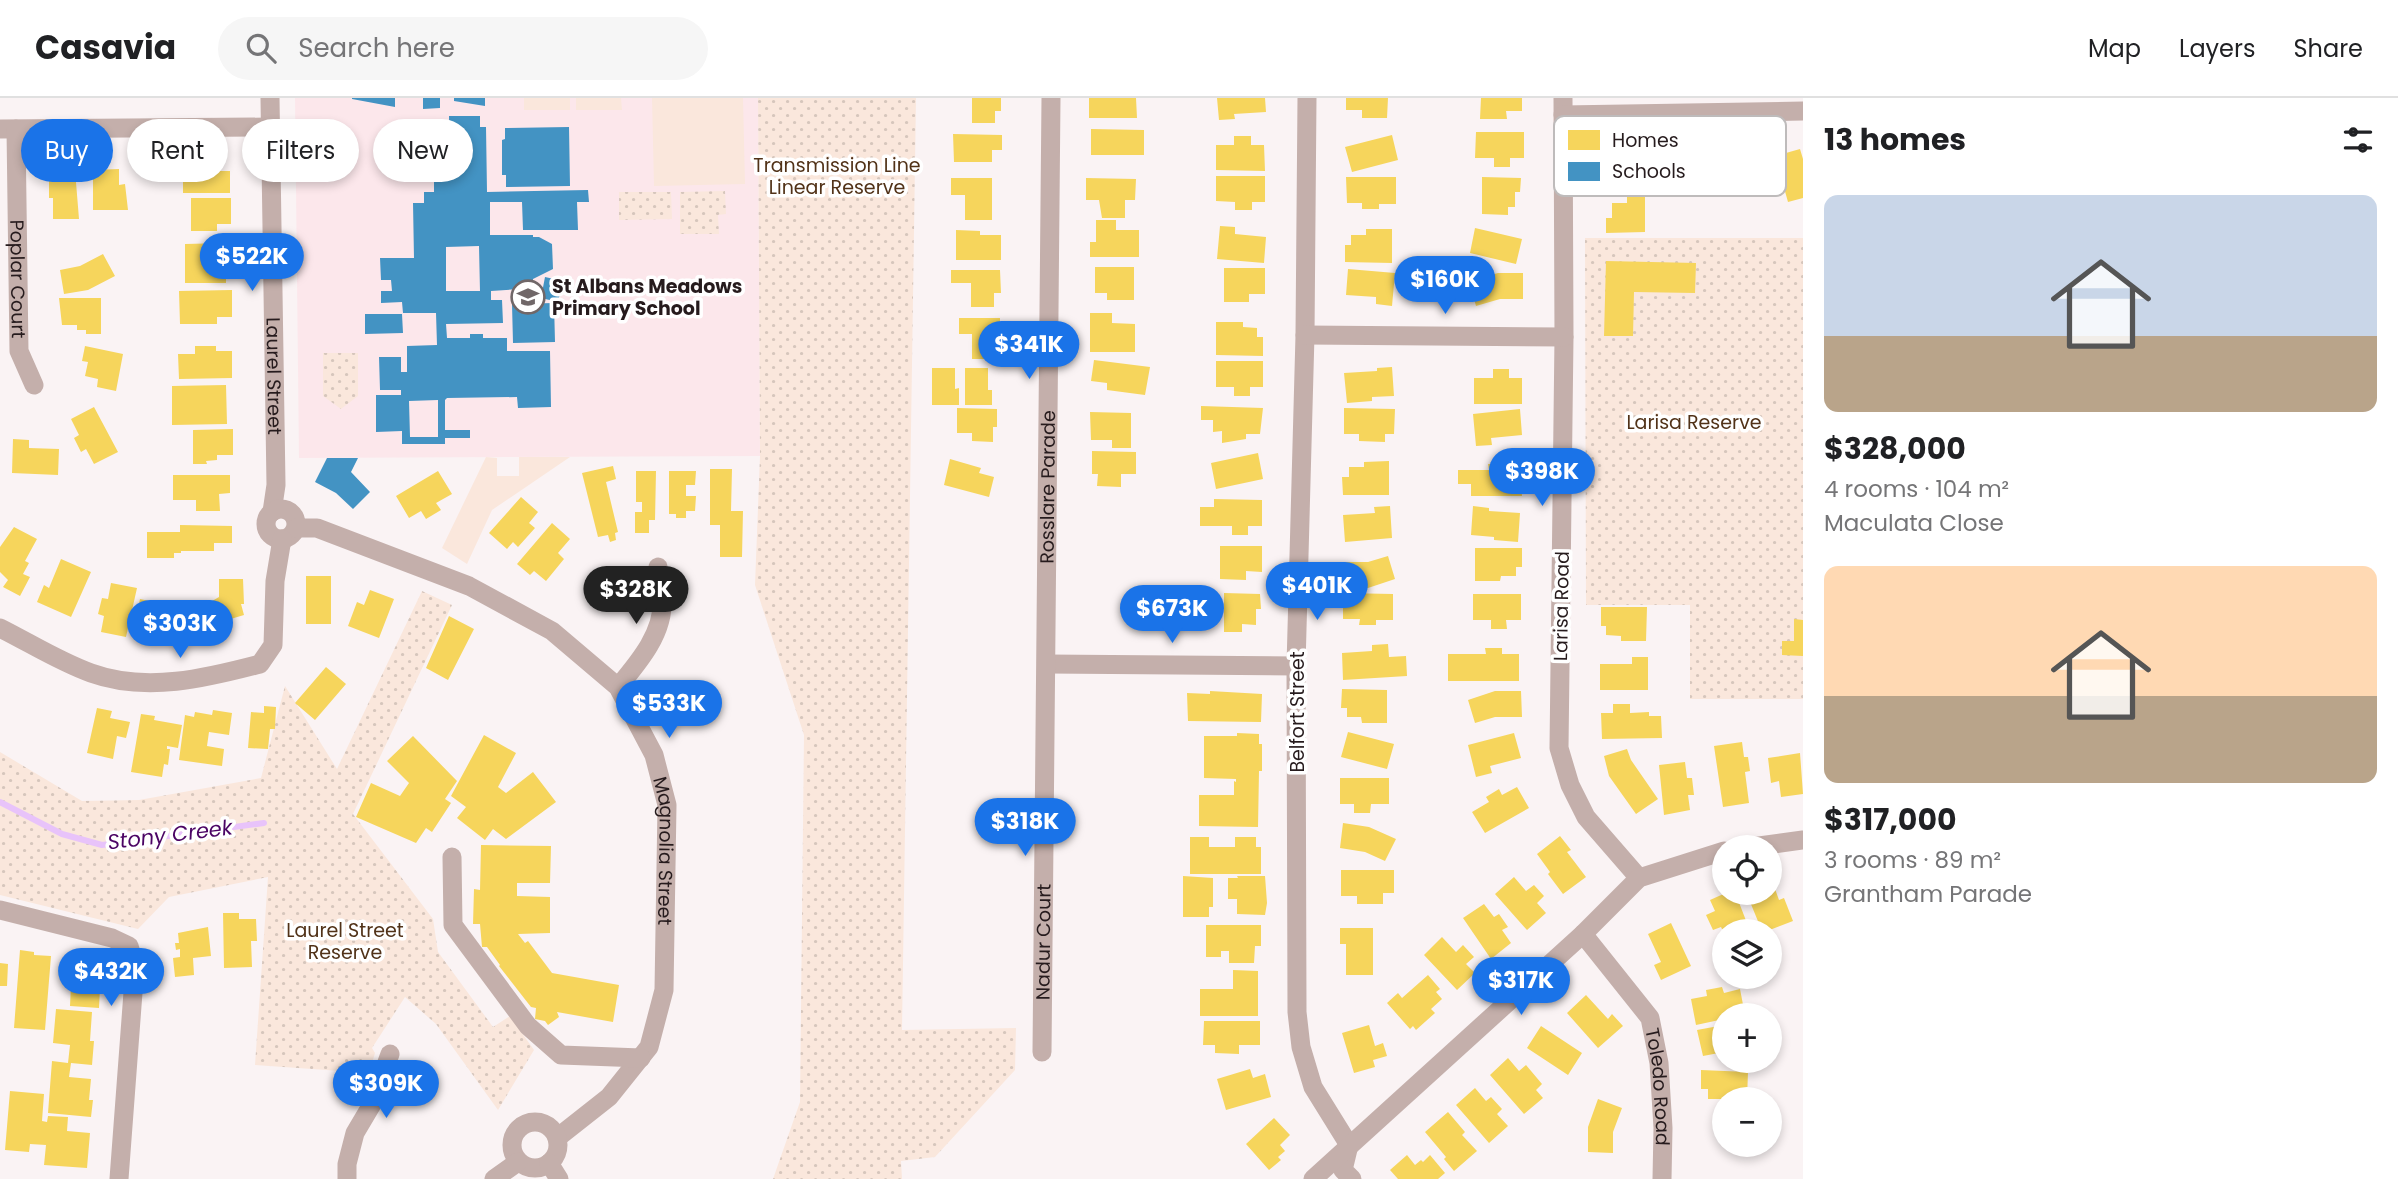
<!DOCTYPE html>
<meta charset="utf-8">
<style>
:root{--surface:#fff;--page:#f6f6f6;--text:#202124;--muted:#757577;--line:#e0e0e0;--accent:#1a73e8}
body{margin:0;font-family:Poppins,sans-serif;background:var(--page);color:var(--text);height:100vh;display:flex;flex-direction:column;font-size:26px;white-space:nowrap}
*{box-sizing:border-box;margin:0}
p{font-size:23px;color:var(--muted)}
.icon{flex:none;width:38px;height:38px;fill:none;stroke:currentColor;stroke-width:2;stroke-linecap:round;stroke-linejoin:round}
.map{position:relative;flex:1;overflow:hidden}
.details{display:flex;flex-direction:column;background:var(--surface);width:595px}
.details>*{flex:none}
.banner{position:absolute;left:21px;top:21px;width:665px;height:63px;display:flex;gap:14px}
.fabs{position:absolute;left:1712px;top:737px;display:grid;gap:14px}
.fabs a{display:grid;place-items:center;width:70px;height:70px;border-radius:50%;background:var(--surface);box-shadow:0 4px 10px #0003;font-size:35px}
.price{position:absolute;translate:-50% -60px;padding:0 16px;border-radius:24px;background:var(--accent);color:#fff;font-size:23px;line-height:46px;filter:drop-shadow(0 2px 4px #0008)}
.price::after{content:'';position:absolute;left:50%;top:42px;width:21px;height:16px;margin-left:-10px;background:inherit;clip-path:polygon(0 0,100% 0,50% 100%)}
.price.selected{background:#222;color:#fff}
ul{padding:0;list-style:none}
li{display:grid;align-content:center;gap:14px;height:371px;padding:0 21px}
li span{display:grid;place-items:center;height:217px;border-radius:14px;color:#555}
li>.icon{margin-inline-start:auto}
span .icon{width:126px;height:126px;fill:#fffc;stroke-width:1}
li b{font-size:30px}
h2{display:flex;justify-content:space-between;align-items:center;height:84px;padding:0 21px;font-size:30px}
.chip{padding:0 24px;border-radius:32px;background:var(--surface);box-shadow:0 4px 10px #0003;font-size:24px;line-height:63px}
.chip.selected{background:var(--accent);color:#fff}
header{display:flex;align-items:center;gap:42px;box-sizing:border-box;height:98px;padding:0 35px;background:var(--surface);border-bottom:2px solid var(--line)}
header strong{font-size:33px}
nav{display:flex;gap:38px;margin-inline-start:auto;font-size:24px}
.search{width:490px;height:63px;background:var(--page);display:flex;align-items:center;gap:18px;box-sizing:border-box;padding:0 24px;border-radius:38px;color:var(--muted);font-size:26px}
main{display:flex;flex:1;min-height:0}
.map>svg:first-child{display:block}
.built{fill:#fce7eb}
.grass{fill:#fae7dc}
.park{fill:url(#park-dots)}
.homes{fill:#f6d55c}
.schools{fill:#4393c3;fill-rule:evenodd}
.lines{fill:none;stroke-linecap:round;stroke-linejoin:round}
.stream{stroke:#e8c3fa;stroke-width:6}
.minor{stroke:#c4afab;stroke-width:19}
.labels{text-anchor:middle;stroke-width:7;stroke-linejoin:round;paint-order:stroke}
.park-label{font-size:19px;fill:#513218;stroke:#fff}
.street-label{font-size:19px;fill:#261b1d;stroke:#fff}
.poi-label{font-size:19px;font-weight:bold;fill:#261b1d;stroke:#fff;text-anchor:start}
.water-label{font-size:21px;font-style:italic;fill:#4b0464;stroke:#fff}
.key{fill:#fff;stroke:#bebbbb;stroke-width:2}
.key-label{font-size:19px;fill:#261b1d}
</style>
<header>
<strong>Casavia</strong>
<div class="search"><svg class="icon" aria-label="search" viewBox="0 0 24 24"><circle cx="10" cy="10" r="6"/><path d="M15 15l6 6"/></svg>Search here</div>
<nav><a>Map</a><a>Layers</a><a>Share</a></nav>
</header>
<main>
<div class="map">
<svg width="1803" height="1081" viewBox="0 0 1803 1081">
<defs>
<pattern id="park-dots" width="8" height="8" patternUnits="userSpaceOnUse" patternTransform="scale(1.75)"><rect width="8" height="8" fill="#fae7dc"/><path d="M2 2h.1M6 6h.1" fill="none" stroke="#d6c6bc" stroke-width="1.8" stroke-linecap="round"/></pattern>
</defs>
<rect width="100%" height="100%" fill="#faf3f4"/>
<path class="built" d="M295,0h463l2,358 -461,2z"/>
<path class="grass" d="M524,0h46v12h-46z
M576,0h45l1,12h-46z
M652,0h91l2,86 -91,2z
M486,359l11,1v18h22v-19h51l-78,53 -25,54 -25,-16z"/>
<path class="park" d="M758,0h158l-14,932 114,-2 -1,42 -80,87 -34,4 1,18h-129l27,-77 4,-367 -49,-150 5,-129z
M725,93l1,23 -8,1 1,19h-39v-42z
M619,94h52l1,27 -53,1z
M1585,140h218v461h-113v-94h-104z
M323,255h35v43l-17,13 -18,-13z
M422,493l30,14 -99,209 80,105 5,33 55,75 17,-11 24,34 -36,60 -62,-86 -31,-27 -33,51 3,5 -6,20 -114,-8 13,-188 -99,20 -31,32 -138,-34v-143l82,49 57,-1 122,-22 24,-92 52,83z"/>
<path class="homes" d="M972,0h29v13h-6v12h-23z
M1089,0h47l1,20h-48z
M1217,0h48l1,14 -32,2 1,5 -16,1z
M1346,0h42l-1,20h-25v-8h-16z
M1481,0h41v13h-16l1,8h-27z
M1091,31l53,1v25h-53z
M1476,34h48v26h-14v9h-16v-9h-19z
M953,36l49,1v15h-10v12h-38z
M1392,37l6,25 -46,12 -7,-25z
M1234,38h17v9h13l1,26 -49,-1v-25h18z
M1744,51h26l1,47 -27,1v-18h-9v-16h9z
M1800,51l3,10v39l-15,4 -13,-46z
M183,62h24l1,11h22v22h-47z
M119,71v16l6,-1 3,26h-35v-40z
M75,72l4,49h-26v-21h-4v-27z
M1216,78h49v26h-13v8h-17v-8l-19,-1z
M1346,79h50v27h-17v5h-17v-6h-15z
M1482,79l39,1 -1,14h-5v15h-7v8l-26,-1z
M951,80h41v42h-27v-25h-14z
M1086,80l50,1 -1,21h-10v18h-23l-3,-18h-13z
M1627,98h18v36l-39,1v-15h6v-15h15z
M191,100h40v26h-14v7h-26z
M1096,122h20v10h23v27h-49v-15h6z
M1220,128l15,1v7l31,3 -2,26 -47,-4z
M1475,130l47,11 -6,25 -46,-11z
M1366,131h26v34l-47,-1v-17h6v-10h15z
M956,132l24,1v4h21v25h-45z
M226,145v10h5v14h-5v16h-41v-39z
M103,156l12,22 -27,14 -24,4 -4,-24 20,-4z
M1606,163l90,2 -1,30 -61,-1 -1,44h-29z
M1095,169h39v33h-27v-7h-12z
M1224,170h41v26h-16v8h-25z
M1348,171l47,4 -3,33 -16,-2v-7l-30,-2z
M951,172h49l1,23h-7v14h-23v-24h-20z
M1498,175h25v26h-23l-24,7 -7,-25z
M232,192v27h-15v7h-37l-1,-33z
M59,200h42v36h-15v-4h-9v-5h-15z
M1090,215h22v10l23,1v28h-45z
M959,220h41v31h-3v10h-25v-25h-13z
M1216,224h27v5l14,1v9h6v19l-47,-1z
M85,248l38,8 -7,37 -19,-4 1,-8 -13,-3 3,-14 -6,-1z
M195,248h21v5h16v27l-53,1 -1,-25h17z
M1094,262l56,7 -5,28 -38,-5v-7l-16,-2z
M1216,263h47v26h-13v9h-16v-9h-18z
M1392,269l2,29 -22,1v4l-25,2 -3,-30 33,-2v-3z
M932,270h23v21l4,-1v17h-27z
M965,270h23v22h4v15h-27z
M1493,271h16v9h13v26h-48v-26h19z
M226,287l1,39 -55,1v-39z
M1201,308l62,2 -3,26h-14v5l-24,4v-12l-9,1v-12h-12z
M94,309l24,45 -24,12 -8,-15 -5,3 -7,-14 5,-3 -8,-16z
M957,310l40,1v18h-4v15l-21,-1v-8h-15z
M1344,310l51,1 -1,25h-9v8l-26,-1v-7h-15z
M1520,311l2,26 -31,3 1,7 -16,1 -3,-32z
M1090,314l41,1v35h-19v-8h-21z
M233,331v26h-16v5l-11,1 1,3h-14v-34z
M13,341l16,1v8l30,1 -1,26 -46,-2z
M1092,353l44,1v22h-15v13l-24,-1 1,-12h-6z
M1258,355l5,26 -47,10 -5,-26z
M950,361l31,9 -2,5 15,4 -5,20 -45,-12z
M1389,363v34h-46l-1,-18h7v-10h15v-5z
M1488,366h17v6h15l2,26h-51v-12h-13v-14h31z
M613,368l3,13 -10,3 12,50 -3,1 1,7 -6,2 -2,-7 -10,2 -16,-64z
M710,371h22l-1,42h12l-1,46h-22v-32h-10z
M438,373l14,23 -16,9 5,7 -15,9 -5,-8 -12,7 -13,-22z
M636,373h20l-1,49h-6v13h-14v-21h7v-10h-6z
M669,373h27l-1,14h-9v11h10l-1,15h-9v7h-10v-4h-7z
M173,377h57v18l-11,1 1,17h-24v-11h-23z
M521,399l17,15 -9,11 6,5 -17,19 -5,-5 -6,7 -18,-16z
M1214,401l48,1v26h-14v9h-16v-9h-32v-19h14z
M1390,408l2,32 -47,4 -2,-27 32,-2 -1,-6z
M1473,408l16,2v3l31,2 -2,29 -24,-2v-3l-23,-2z
M552,425l18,16 -12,14 6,6 -18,22 -12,-10 -4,4 -13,-11z
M180,427l52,1v17h-18v8h-33v2h-7v5h-27v-26h33z
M14,429l23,12 -12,22 4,2 -6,11 7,3 -10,19 -17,-9 5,-7 -8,-8v-25z
M1220,448h42v26l-16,-1v9l-26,-1z
M1475,450h47v19h-6v9h-15l-1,5h-25z
M1388,458l7,23 -27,9h-25v-26h25z
M61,461l30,13 -20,45 -34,-15 7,-17 5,3z
M306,478h25v48h-25z
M219,481h24l1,25h-3l3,11 -20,6 -23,14 -13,-20 31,-18z
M111,485l26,5 -11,49 -25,-5 3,-16 -6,-2 4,-16 6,1z
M370,492l24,9 -15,39 -31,-12 9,-24 7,3z
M1224,495l36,1 1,15h-5v16l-14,-1v8h-18z
M1343,495l50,1v26h-17v5h-17l1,-6h-17z
M1473,496h48v26h-15l1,9h-16v-9h-18z
M140,501l37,8 -4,18 -9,-2 -3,14 -13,-3 -1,6 -15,-3z
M1601,509h46l-1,34h-25v-5l-15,-1v-9h-5z
M449,518l25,13 -26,51 -22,-12z
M1794,521l9,1v36l-21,-1v-14h12z
M1388,546l1,13 17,-1 1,20 -64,4 -1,-27 30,-2v-6z
M1485,550h17v6h17v27h-71v-27h38z
M1632,559h16v33h-48v-26h32z
M326,569l20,17 -31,36 -20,-17z
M1342,591l45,1v33h-25l-1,-6h-14v-9h-6z
M1210,593l52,3 -1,28 -73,-1 -1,-28 23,1z
M1495,593h26l1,26h-27l-20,6 -7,-23z
M1613,606h17v9l19,-1v4h12l1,22 -60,1 -1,-26h12z
M264,608l12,1 -1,22h-5l-2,20 -20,-1 3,-36 13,1z
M97,610l15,3 -2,7 20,4 -4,16 -9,-2 -4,23 -26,-6z
M213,612l19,3 -3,22 -20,-3 -2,14 17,3 -2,17 -43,-6 6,-45 9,2 1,-5 17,3z
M141,616l14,2 -1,4 28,5 -4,23 -11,-2v3h3l-2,16 -4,-1 -2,13 -31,-5z
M1348,634l46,12 -7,25 -46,-12z
M1237,635l22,1v10h3v27h-3l-1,56 -59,-1v-31h35v-14l2,1v-3l-32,-1v-42h33z
M1514,635l7,25 -31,8 2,7 -16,4 -8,-32z
M484,637l32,18 -18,34 8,6 27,-21 23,30 -50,37 -13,-10 -8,11 -28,-22 9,-11 -15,-11z
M413,638l44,45 -12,18 6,4 -19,29 -6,-4 -10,15 -60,-26 15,-34 29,13 9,-13 -22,-22z
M1742,644l2,15h4l2,14 -5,1 4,31 -26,4 -9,-61z
M1627,651l4,11 27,39 -22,15 -27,-38 -5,-20z
M1800,655l3,41 -22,3 -2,-16 -8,2 -3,-25z
M1685,664l2,16h5l2,17h-6l2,15 -26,5 -5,-50z
M1340,680h49v26h-18l-1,9h-16v-9h-14z
M1517,689l12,21 -44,25 -13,-21 17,-10 -3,-5 13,-8 3,6z
M1343,725l26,4 27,12 -11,22 -20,-9 -25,-4z
M1560,738l11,14 -4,2 19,25 -23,17 -15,-20 2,-2 -13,-18z
M1190,739h19v10h26v-10h21v10h5v27h-71z
M481,747l70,1 -1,37h-33v13l33,1v36l-32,1 7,9 3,-2 24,32 67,12 -6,37 -56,-10 2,5 -11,8 -3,-4 -10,-2 1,-11 -5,-1 -32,-41 1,-1 -13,-18h-5l-2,-23h-7l1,-35 6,1z
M1341,772h53v23h-11v11h-26v-8h-16z
M1183,778l30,2v29h-4v10h-26z
M1237,778h28l2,27 -2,12 -28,-1v-15h-9v-21h10z
M1514,779l12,14 8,-6 10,11 -7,7 9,10 -19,17 -32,-36z
M1774,788l5,14 5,-2 9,23 -26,10h-5l-16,-39h23v-4z
M1728,794h7l15,39h-27l-2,-4 -8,3 -7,-15 9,-4 -5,-11z
M1484,806l10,13 5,-3 9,13 -6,3 9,13 -20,16 -28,-41z
M223,815h16v6h17l1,22h-6l1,26 -28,1z
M1671,825l20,43 -30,14 -7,-15 7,-3 -13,-28z
M1206,827h55v21h-6l-1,17h-25v-12h-8v6h-15z
M208,829l3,29 -18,2 1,17 -19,2 -2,-19 7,-1v-8l-4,1 -1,-7h4l-1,-10z
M1340,830h33v47h-27v-31h-6z
M1442,839l14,15 7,-7 11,12 -8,7 9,9 -18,17 -33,-35z
M20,852l14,2v3l17,1 -6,74 -31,-2z
M0,865l8,1 -1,22h-7z
M72,866l29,1 -2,43 -29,-2z
M1233,872l25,1v45h-58v-27h33z
M1428,877l12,14 -4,3 6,7 -11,10 4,4 -19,17 -3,-4 -3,3 -23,-26 11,-10 4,5z
M1722,889l2,6 16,-4 5,26h-21v4l-28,6 -5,-26 16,-3 -1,-6z
M1586,897l22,24 4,-5 11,12 -25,22 -31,-35z
M56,911l36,3 -2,29h4l-2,24 -21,-2 -2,14 22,2 -2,21h4l-2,17 -43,-4 4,-52 16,2 2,-18 -17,-2z
M1204,923h56v24h-21v9l-24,-1v-8h-12z
M1369,927l6,21 8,-3 4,13 -14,4 2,7 -21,6 -12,-40z
M1724,927v27l-21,4 -6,-26z
M1541,928l41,27 -14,22 -41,-27z
M1508,960l11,13 7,-6 16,19 -6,6 7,8 -19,16 -34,-39z
M1250,971l3,9 12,-4 6,23 -45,13 -9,-31z
M1701,972l47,2 -1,27h-39v-10h-7z
M1475,990l11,13 5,-4 11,12 -5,5 11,12 -19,17 -33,-38z
M10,993l34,3 -2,27 5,1 1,-6 20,1 -1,14 23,2 -3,35 -43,-3 2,-20 -16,-1 -1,8 -24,-2z
M1598,1001l24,9 -9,24v21l-25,-1v-25z
M1448,1014l17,20 -3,3 15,16 -23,20 -10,-12 2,-2 -21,-25z
M1274,1020l16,17 -10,10 5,6 -7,6 3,3 -12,10 -23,-26z
M1407,1057l8,10 6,-5 2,2 7,-7 15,18 -7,6h-40l-8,-9z"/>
<path class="schools" d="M352,0h43v9l-43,-8z
M423,0h17v10l-17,1z
M454,0h31v8l-31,-5z
M449,18h31v11h6l1,65 101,-2 1,12h-12l1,28h-55l-1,-28h-32v33h43v2h6l13,7 1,25 -20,10v9l-42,3v9h11l1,23 -57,1 1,14h23v-4h13v4h24v13h43l1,56 -33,1 -1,-11 -70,1 -2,2v30h25v8h-25v6h-43v-13l-26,1v-37h25v-5h-21l-1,-33h22v15h6v-26l30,-1 -1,-32h-33l-1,-11 -21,1v-12h11l-1,-11h-10l-1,-22h34l-1,-55h11v-11h10v-21l16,-1zM479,148l1,45h-34v-44zM438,302v37h-28l-1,-36z
M569,29l1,59 -64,1v-12h-4v-35l3,-1v-11z
M545,179l18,4 -5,21 -17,-4z
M554,205l1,39 -42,1 -1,-39z
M365,216h37l1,19 -38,1z
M327,360h31l-7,14 19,20 -17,17 -17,-16 -21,-11z"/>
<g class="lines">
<path class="stream" d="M0,704l62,32 40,11 162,-22"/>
<g class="minor">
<path id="s1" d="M270,0l6,387 -4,27"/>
<path d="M1307,0l-2,237 -9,331 1,346 4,35 12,40 36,58 -6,25 9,9"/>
<path d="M1563,0l1,239 -5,411 11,37 16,32 53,61"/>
<path d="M1563,17l240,-4"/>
<path d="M0,31l271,-2"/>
<path id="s2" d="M16,31l3,222 15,34"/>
<path d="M1305,237l259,2"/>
<circle cx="281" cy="426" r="15"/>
<path id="s3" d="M296,430h21l152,58 83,45 66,56 36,68 13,50 -3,185 -15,57 -40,50 -52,41"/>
<path d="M0,530c30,15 60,34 91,45 55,20 116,5 169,-9l13,-19 2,-64 7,-42"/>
<path d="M1047,566l249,2"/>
<path d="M618,589c20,-24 46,-54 44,-87 0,-11 -2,-23 -4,-33"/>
<path d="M1752,749l51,-7"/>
<path d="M452,759l1,68 75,101 33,29 80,3"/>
<path d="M0,812l112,28 17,8 6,20 -16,213"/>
<path id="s4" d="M1583,836l67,84 9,45 4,65 -1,51"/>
<path id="s5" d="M1042,954l9,-954"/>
<circle cx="535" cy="1047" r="23"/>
<path d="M549,1065l10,16"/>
<path d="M347,1081v-15l8,-31 16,-27 19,-52"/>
<path d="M494,1081l24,-17"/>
<path d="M1313,1081l270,-245 56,-56 85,-27"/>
</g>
</g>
<defs>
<symbol id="school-ring" viewBox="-11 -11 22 22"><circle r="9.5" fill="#fff" stroke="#706768" stroke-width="1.5"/><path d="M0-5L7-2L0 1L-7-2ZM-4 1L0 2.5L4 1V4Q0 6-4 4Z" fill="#706768"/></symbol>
</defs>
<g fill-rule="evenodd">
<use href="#school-ring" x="509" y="180" width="38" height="38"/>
</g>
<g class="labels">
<g class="park-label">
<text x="837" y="74">Transmission Line<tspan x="837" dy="22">Linear Reserve</tspan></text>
<text x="1694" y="331">Larisa Reserve</text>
<text x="345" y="839">Laurel Street<tspan x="345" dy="22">Reserve</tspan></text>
</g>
<g class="street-label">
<text dy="7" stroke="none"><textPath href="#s2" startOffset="150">Poplar Court</textPath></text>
<text dy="7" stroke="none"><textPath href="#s1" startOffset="278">Laurel Street</textPath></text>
<text dy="7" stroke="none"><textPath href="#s5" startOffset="565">Rosslare Parade</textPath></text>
<text transform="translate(1561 508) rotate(-89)" y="7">Larisa Road</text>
<text transform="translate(1297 614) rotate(-90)" y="7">Belfort Street</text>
<text dy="7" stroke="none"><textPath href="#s3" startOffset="539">Magnolia Street</textPath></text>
<text dy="7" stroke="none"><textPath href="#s5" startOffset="110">Nadur Court</textPath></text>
<text dy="7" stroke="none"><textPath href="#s4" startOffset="177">Toledo Road</textPath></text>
</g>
<g class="poi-label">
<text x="552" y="195">St Albans Meadows<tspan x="552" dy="22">Primary School</tspan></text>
</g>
<g class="water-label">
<text transform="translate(170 737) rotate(-7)" y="7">Stony Creek</text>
</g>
</g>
<rect x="1554" y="18" width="232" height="80" rx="10" class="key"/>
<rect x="1568" y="32" width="32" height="20" fill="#f6d55c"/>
<rect x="1568" y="64" width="32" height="19" fill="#4393c3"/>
<g class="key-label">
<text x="1612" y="49">Homes</text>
<text x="1612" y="80">Schools</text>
</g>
</svg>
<div class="fabs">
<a><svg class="icon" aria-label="locate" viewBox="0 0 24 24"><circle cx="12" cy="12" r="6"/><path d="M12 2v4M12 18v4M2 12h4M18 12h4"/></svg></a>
<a><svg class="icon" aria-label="layers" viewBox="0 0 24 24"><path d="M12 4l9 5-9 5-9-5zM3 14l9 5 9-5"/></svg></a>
<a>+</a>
<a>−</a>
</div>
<b class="price" style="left:252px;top:195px">$522K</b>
<b class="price" style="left:1445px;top:218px">$160K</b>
<b class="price" style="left:1029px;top:283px">$341K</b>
<b class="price" style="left:1542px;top:410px">$398K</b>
<b class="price" style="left:1317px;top:524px">$401K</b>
<b class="price selected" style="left:636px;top:528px">$328K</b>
<b class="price" style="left:1172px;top:547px">$673K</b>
<b class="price" style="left:180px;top:562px">$303K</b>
<b class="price" style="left:669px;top:642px">$533K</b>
<b class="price" style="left:1025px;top:760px">$318K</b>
<b class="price" style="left:111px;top:910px">$432K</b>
<b class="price" style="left:1521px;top:919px">$317K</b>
<b class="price" style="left:386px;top:1022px">$309K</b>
<div class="banner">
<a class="chip selected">Buy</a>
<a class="chip">Rent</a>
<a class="chip">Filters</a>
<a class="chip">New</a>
</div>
</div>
<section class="details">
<h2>13 homes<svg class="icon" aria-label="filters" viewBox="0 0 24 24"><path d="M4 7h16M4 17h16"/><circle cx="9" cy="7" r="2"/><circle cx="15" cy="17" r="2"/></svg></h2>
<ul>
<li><span style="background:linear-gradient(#c9d6e8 65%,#b9a48a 0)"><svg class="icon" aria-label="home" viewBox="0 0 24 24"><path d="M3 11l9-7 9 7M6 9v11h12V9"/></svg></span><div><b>$328,000</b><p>4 rooms · 104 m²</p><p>Maculata Close</p></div></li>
<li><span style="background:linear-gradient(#ffd9b3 60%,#b9a48a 0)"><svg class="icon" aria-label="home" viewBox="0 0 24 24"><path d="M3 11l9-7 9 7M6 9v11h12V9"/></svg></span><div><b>$317,000</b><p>3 rooms · 89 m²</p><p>Grantham Parade</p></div></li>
</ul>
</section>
</main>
